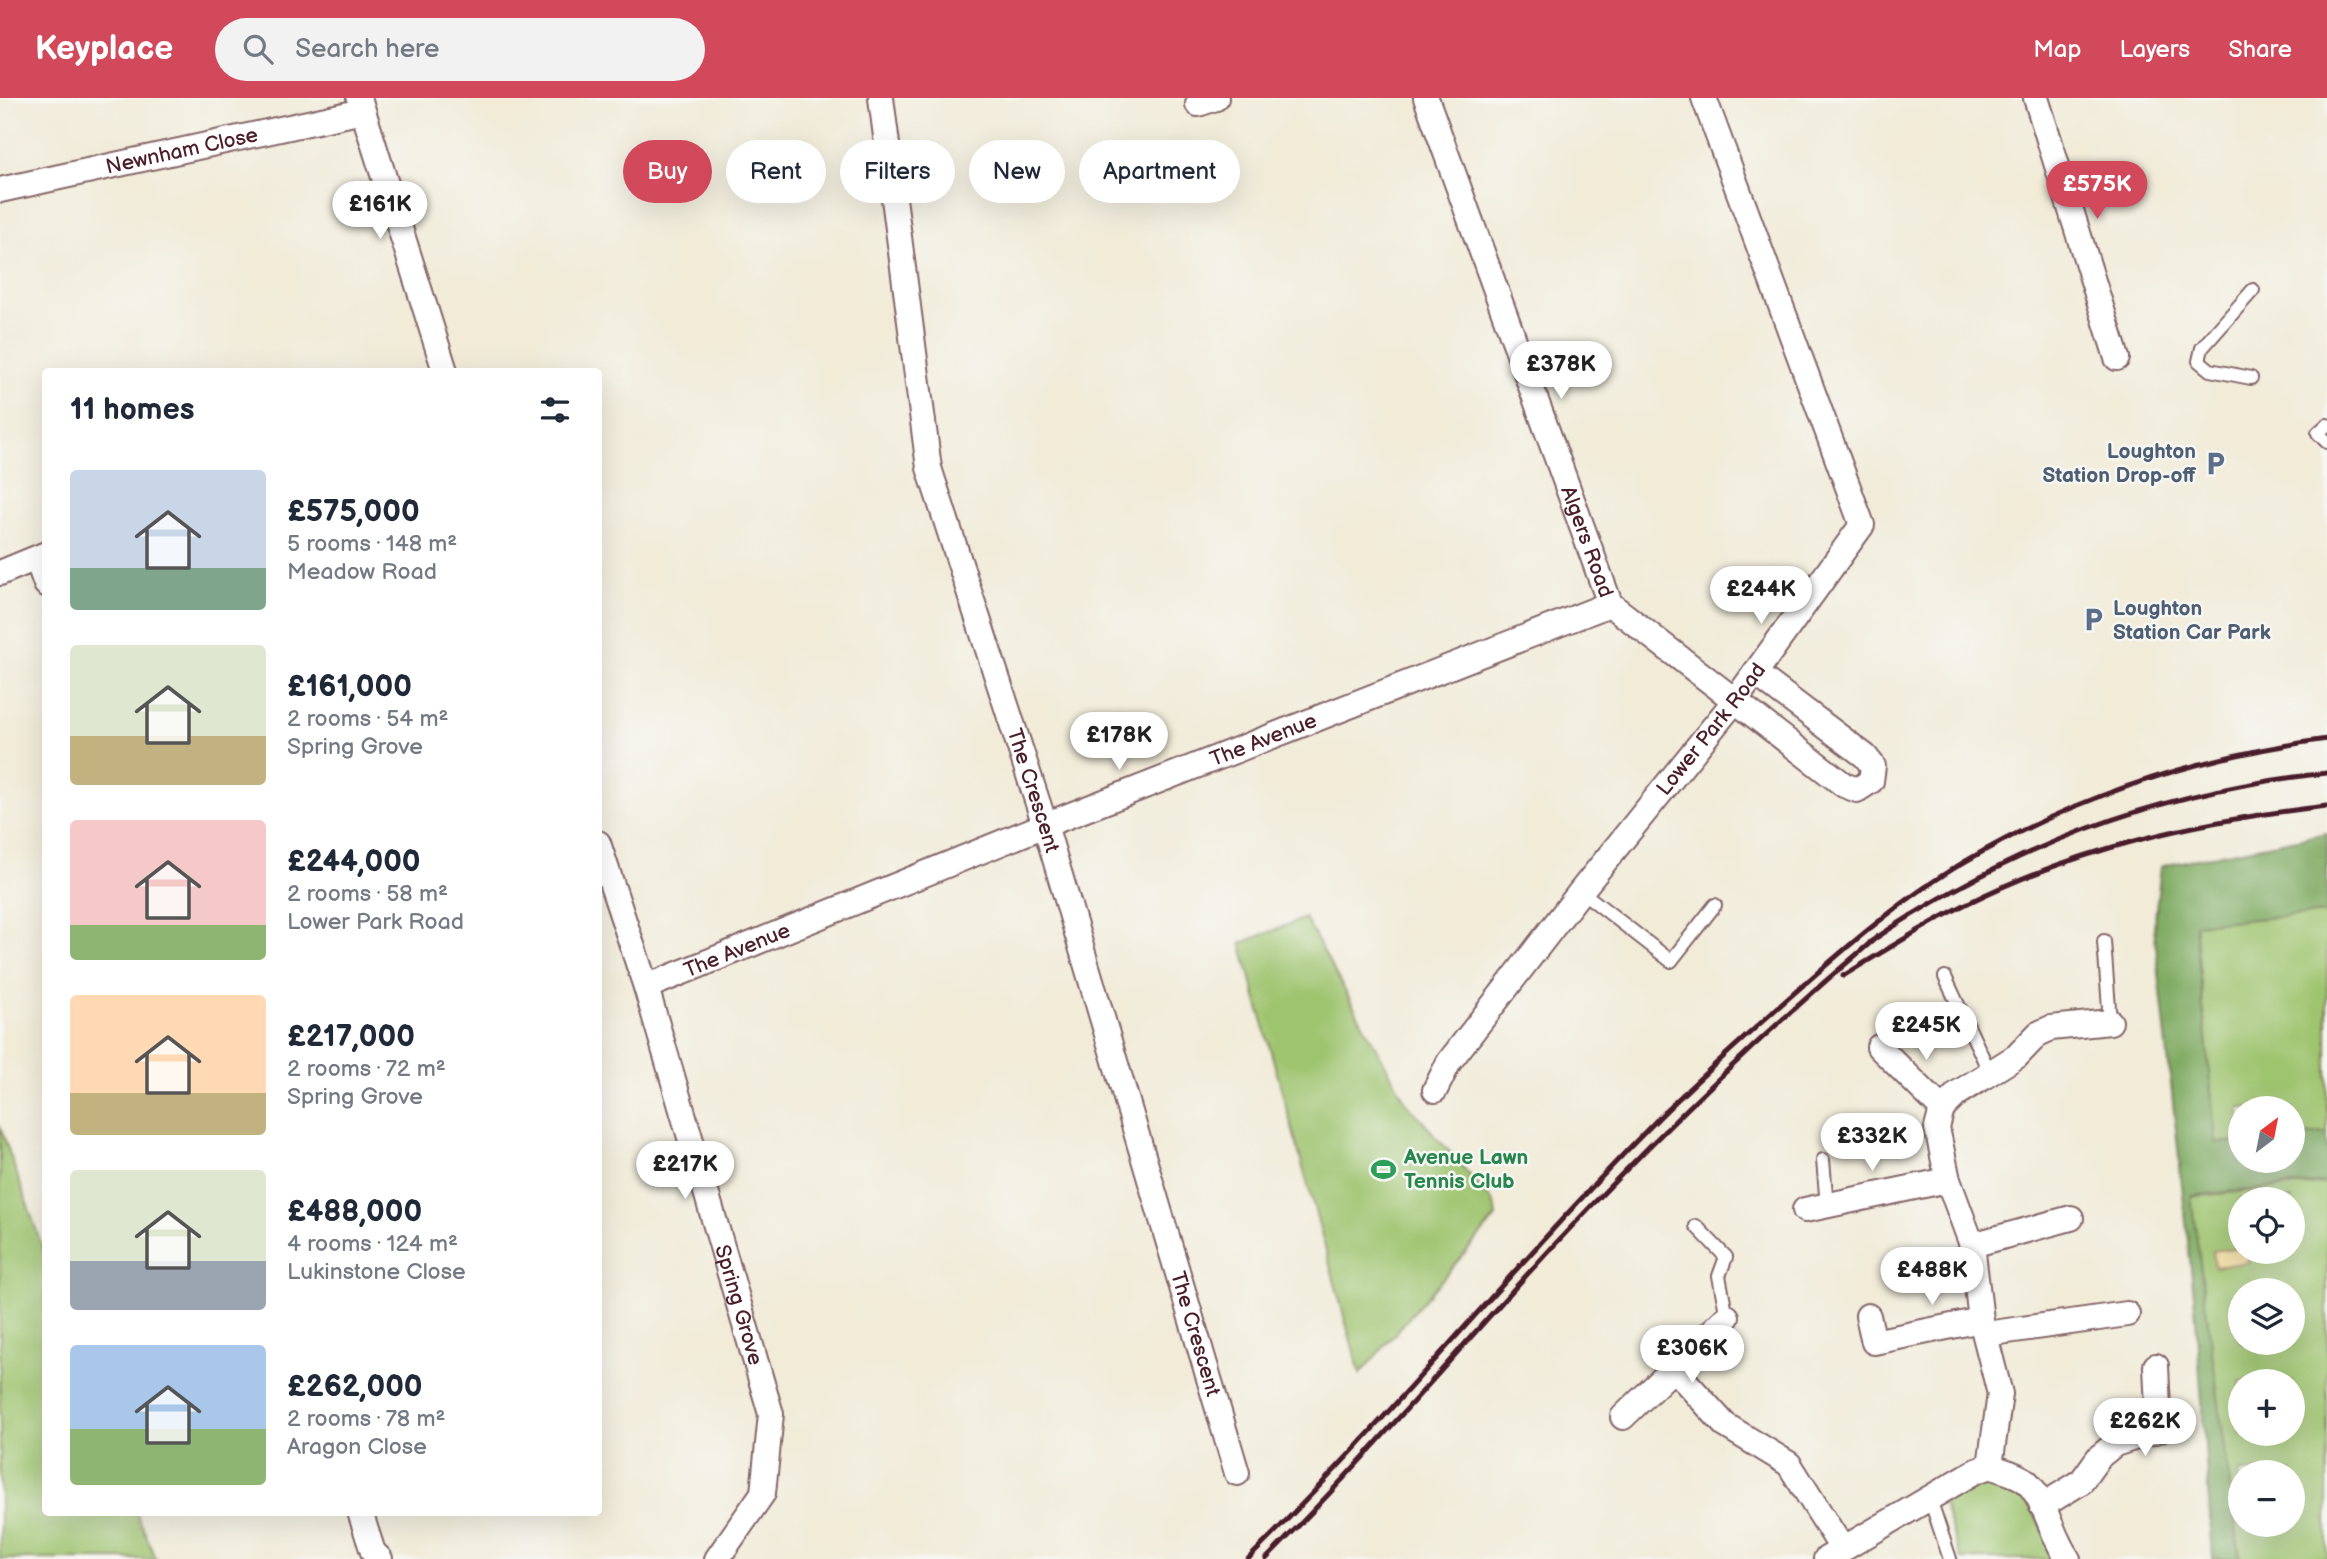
<!DOCTYPE html>
<meta charset="utf-8">
<style>
:root{--surface:#fff;--page:#f2f2f3;--text:#1f2937;--muted:#747a83;--accent:#d1495b}
body{margin:0;font-family:"Balsamiq Sans",sans-serif;background:var(--page);color:var(--text);height:100vh;display:flex;flex-direction:column;font-size:26px;white-space:nowrap}
*{box-sizing:border-box;margin:0}
p{font-size:23px;color:var(--muted)}
.icon{flex:none;width:38px;height:38px;fill:none;stroke:currentColor;stroke-width:2;stroke-linecap:round;stroke-linejoin:round}
.map{position:relative;flex:1;overflow:hidden}
.drawer{position:absolute;left:42px;top:270px;width:560px;height:1148px;display:flex;flex-direction:column;background:var(--surface);border-radius:7px;box-shadow:0 7px 28px #0002}
.drawer>*{flex:none}
.top-card{position:absolute;left:623px;top:42px;width:665px;height:63px;display:flex;gap:14px}
.needle{width:46px;rotate:32deg}
.controls{position:absolute;left:2228px;top:998px;display:grid;gap:14px}
.controls a{display:grid;place-items:center;width:77px;height:77px;border-radius:50%;background:var(--surface);box-shadow:0 7px 28px #0002;font-size:35px}
.price{position:absolute;translate:-50% -60px;padding:0 16px;border-radius:24px;background:#fff;color:#222;font-size:23px;line-height:46px;filter:drop-shadow(0 2px 4px #0008)}
.price::after{content:'';position:absolute;left:50%;top:42px;width:21px;height:16px;margin-left:-10px;background:inherit;clip-path:polygon(0 0,100% 0,50% 100%)}
.price.active{background:var(--accent);color:#fff}
ul{padding:0;list-style:none}
li{display:flex;align-items:center;gap:21px;height:175px;padding:0 28px}
li span{display:grid;place-items:center;flex:none;width:196px;height:140px;border-radius:7px;color:#555}
li>.icon{margin-inline-start:auto}
span .icon{width:84px;height:84px;fill:#fffc;stroke-width:1}
li b{font-size:30px}
h2{display:flex;justify-content:space-between;align-items:center;height:84px;padding:0 28px;font-size:30px}
.chip{padding:0 24px;border-radius:32px;background:var(--surface);box-shadow:0 7px 28px #0002;font-size:24px;line-height:63px}
.chip.active{background:var(--accent);color:#fff}
header{display:flex;align-items:center;gap:42px;box-sizing:border-box;height:98px;padding:0 35px;background:var(--accent);color:#fff}
header strong{font-size:33px}
nav{display:flex;gap:38px;margin-inline-start:auto;font-size:24px}
.search{width:490px;height:63px;background:var(--page);display:flex;align-items:center;gap:18px;box-sizing:border-box;padding:0 24px;border-radius:38px;color:var(--muted);font-size:26px}
.map>svg:first-child{display:block}
.green{fill:#9fc46f;stroke:#74724d;stroke-width:2;fill-rule:evenodd}
.forest{fill:#7faa62;stroke:#646446;stroke-width:2}
.sand{fill:#eeda9e;stroke:#9c7c64;stroke-width:2}
.lines{fill:none;stroke-linecap:round;stroke-linejoin:round}
.service-casing{stroke:#846668;stroke-width:16}
.minor-casing{stroke:#846668;stroke-width:28}
.service{stroke:#fff;stroke-width:12}
.minor{stroke:#fff;stroke-width:24}
.rail{stroke:#4a1f2b;stroke-width:5}
.labels{text-anchor:middle;stroke-width:5;stroke-linejoin:round;paint-order:stroke}
.street-label{font-size:21px;fill:#4a1f2b;stroke:#f6f6f2}
.service-label{font-size:21px;font-weight:bold;fill:#4e5e75;stroke:#f6f6f2;text-anchor:end}
.leisure-label{font-size:21px;font-weight:bold;fill:#27864d;stroke:#f6f6f2;text-anchor:start}
</style>
<header>
<strong>Keyplace</strong>
<div class="search"><svg class="icon" aria-label="search" viewBox="0 0 24 24"><circle cx="10" cy="10" r="6"/><path d="M15 15l6 6"/></svg>Search here</div>
<nav><a>Map</a><a>Layers</a><a>Share</a></nav>
</header>
<div class="map">
<svg width="2327" height="1461" viewBox="0 0 2327 1461">
<rect width="100%" height="100%" fill="#f6f6f2"/>
<filter id="ink" filterUnits="userSpaceOnUse"><feTurbulence type="fractalNoise" baseFrequency=".0143" numOctaves="2"/><feDisplacementMap in="SourceGraphic" scale="14" xChannelSelector="R" yChannelSelector="G"/><feConvolveMatrix kernelMatrix="1 2 1 2 8 2 1 2 1" color-interpolation-filters="sRGB"/></filter>
<filter id="wash" filterUnits="userSpaceOnUse"><feTurbulence type="fractalNoise" baseFrequency=".00686" numOctaves="4" result="noise"/><feDisplacementMap in="SourceGraphic" scale="28" xChannelSelector="R" yChannelSelector="G"/><feGaussianBlur stdDeviation="1.57" result="paint"/><feColorMatrix in="noise" values="0 0 0 0 0 0 0 0 0 0 0 0 0 0 0 0 0 1.4 0 .05"/><feComposite in="paint" operator="in"/></filter>
<g filter="url(#wash)">
<rect width="100%" height="100%" fill="#f1ebd8"/>
<path class="green" d="M2327,815v220l-34,3 -1,-28h-52v33l-24,2 -21,-220z
M1305,820l101,184 88,101 2,14 -136,157 -119,-431z
M0,1028l45,129 1,257h90l20,47h-156z
M2327,1085v376h-87l-50,-362zM2240,1101h52v52h-52zM2240,1192h52v52h-52zM2240,1283h52v52h-52zM2240,1374h52v52h-52z
M1998,1380l29,23 32,58h-98l-18,-56 37,-24z"/>
<path class="forest" d="M2327,735v80l-132,11 21,219 24,-2v19h52l1,-24 34,-3v49l-136,14 49,363h-27l-18,-253 -41,-379 7,-61z"/>
<path class="sand" d="M2240,1149v4h7l2,11 -34,5 -2,-16z"/>
</g>
<g filter="url(#ink)">
<g class="lines">
<defs>
<path id="service" d="M2251,280l-41,-8 -11,-9 3,-13 51,-58
M2327,327l-9,8 9,9
M1581,793l90,70 44,-56
M2104,843l6,81
M1945,879l45,96
M1823,1062l4,46
M1696,1128l30,31 -7,19 8,41
M1930,1401l20,60"/>
<g id="minor">
<path d="M359,0l86,273"/>
<path id="s1" d="M881,0l48,370 116,357 192,648"/>
<path id="s2" d="M1426,0l184,506 234,181 13,5 14,-9 2,-15 -8,-10 -110,-83"/>
<path d="M2036,0l81,260"/>
<path d="M1198,6l18,-6"/>
<path id="s3" d="M0,92l363,-79"/>
<path d="M37,461l9,25"/>
<path d="M0,475l46,-19"/>
<path id="s4" d="M598,745l48,144 125,427 -8,79 -46,66"/>
<path id="s5" d="M646,889l399,-162 565,-221"/>
<path d="M1879,949l63,62"/>
<path id="s6" d="M1435,992l14,-28 132,-171 156,-193 125,-173 -158,-427"/>
<path d="M1805,1112l143,-30"/>
<path d="M1972,1147l99,-27"/>
<path d="M1868,1218l6,26 107,-22"/>
<path d="M1986,1236l141,-20"/>
<path d="M1675,1272l50,55 64,39 54,86"/>
<path d="M1623,1319l104,-100"/>
<path d="M1990,1368l10,-72 -19,-74 -9,-75 -24,-65 -11,-52 5,-19 16,-16 59,-37 21,-22 13,-6 59,-6"/>
<path d="M2042,1408l39,-24 18,-25 16,-13 44,-14 -3,-64"/>
<path d="M360,1414l13,40 7,7"/>
<path d="M1826,1461l148,-87 16,-6c10,4 28,8 36,15 21,21 25,55 42,78"/>
</g>
</defs>
<use href="#service" class="service-casing"/>
<use href="#minor" class="minor-casing"/>
<use href="#service" class="service"/>
<use href="#minor" class="minor"/>
<path class="rail" d="M1870,844c142,-96 287,-151 457,-169
M1843,878c41,-25 82,-51 125,-73 113,-56 234,-83 359,-97
M1248,1461c139,-137 262,-290 399,-429 40,-42 84,-80 127,-119 61,-54 122,-109 192,-150 111,-65 234,-105 361,-122
M1266,1461c80,-80 154,-165 229,-249 119,-133 245,-258 382,-373"/>
</g>
</g>
<defs>
<symbol id="parking-bare" viewBox="-9 -9 18 18"><path d="M-3.5-5.5H1a3.5 3.5 0 0 1 0 7H-1V5.5H-3.5ZM-1-3.4V-.6H.8a1.4 1.4 0 0 0 0-2.8Z" fill="#5c6f8a" stroke="#f6f6f2" stroke-width="2.5" paint-order="stroke"/></symbol>
<symbol id="stadium-bare" viewBox="-9 -9 18 18"><path d="M0-5a6.5 5 0 1 0 0 10a6.5 5 0 1 0 0-10ZM-3.5-1.8h7v3.6h-7Z" fill="#2e9e5b" stroke="#f6f6f2" stroke-width="2.5" paint-order="stroke"/></symbol>
</defs>
<g fill-rule="evenodd">
<use href="#parking-bare" x="2198" y="348" width="35" height="35"/>
<use href="#parking-bare" x="2076" y="504" width="35" height="35"/>
<use href="#stadium-bare" x="1366" y="1054" width="35" height="35"/>
</g>
<g class="labels">
<g class="street-label">
<text dy="7" stroke="none"><textPath href="#s3" startOffset="186">Newnham Close</textPath></text>
<text dy="7" stroke="none"><textPath href="#s2" startOffset="472">Algers Road</textPath></text>
<text dy="7" stroke="none"><textPath href="#s6" startOffset="455">Lower Park Road</textPath></text>
<text dy="7" stroke="none"><textPath href="#s5" startOffset="665">The Avenue</textPath></text>
<text dy="7" stroke="none"><textPath href="#s1" startOffset="712">The Crescent</textPath></text>
<text dy="7" stroke="none"><textPath href="#s5" startOffset="98">The Avenue</textPath></text>
<text dy="7" stroke="none"><textPath href="#s4" startOffset="483">Spring Grove</textPath></text>
<text dy="7" stroke="none"><textPath href="#s1" startOffset="1279">The Crescent</textPath></text>
</g>
<g class="service-label">
<text x="2196" y="360">Loughton<tspan x="2196" dy="24">Station Drop-off</tspan></text>
<text x="2113" y="517" text-anchor="start">Loughton<tspan x="2113" dy="24">Station Car Park</tspan></text>
</g>
<g class="leisure-label">
<text x="1404" y="1066">Avenue Lawn<tspan x="1404" dy="24">Tennis Club</tspan></text>
</g>
</g>
</svg>
<div class="controls">
<a><svg class="needle" viewBox="-14 -14 28 28"><path d="M0-13l5 13h-10z" fill="#e53935"/><path d="M0 13l5-13h-10z" fill="#747a83"/></svg></a>
<a><svg class="icon" aria-label="locate" viewBox="0 0 24 24"><circle cx="12" cy="12" r="6"/><path d="M12 2v4M12 18v4M2 12h4M18 12h4"/></svg></a>
<a><svg class="icon" aria-label="layers" viewBox="0 0 24 24"><path d="M12 4l9 5-9 5-9-5zM3 14l9 5 9-5"/></svg></a>
<a>+</a>
<a>−</a>
</div>
<b class="price active" style="left:2097px;top:123px">£575K</b>
<b class="price" style="left:380px;top:143px">£161K</b>
<b class="price" style="left:1561px;top:303px">£378K</b>
<b class="price" style="left:1761px;top:528px">£244K</b>
<b class="price" style="left:1119px;top:674px">£178K</b>
<b class="price" style="left:1926px;top:964px">£245K</b>
<b class="price" style="left:1872px;top:1075px">£332K</b>
<b class="price" style="left:685px;top:1103px">£217K</b>
<b class="price" style="left:1932px;top:1209px">£488K</b>
<b class="price" style="left:1692px;top:1287px">£306K</b>
<b class="price" style="left:2145px;top:1360px">£262K</b>
<div class="top-card">
<a class="chip active">Buy</a>
<a class="chip">Rent</a>
<a class="chip">Filters</a>
<a class="chip">New</a>
<a class="chip">Apartment</a>
</div>
<section class="drawer">
<h2>11 homes<svg class="icon" aria-label="filters" viewBox="0 0 24 24"><path d="M4 7h16M4 17h16"/><circle cx="9" cy="7" r="2"/><circle cx="15" cy="17" r="2"/></svg></h2>
<ul>
<li><span style="background:linear-gradient(#c9d6e8 70%,#7fa58c 0)"><svg class="icon" aria-label="home" viewBox="0 0 24 24"><path d="M3 11l9-7 9 7M6 9v11h12V9"/></svg></span><div><b>£575,000</b><p>5 rooms · 148 m²</p><p>Meadow Road</p></div></li>
<li><span style="background:linear-gradient(#dfe7d0 65%,#c2b280 0)"><svg class="icon" aria-label="home" viewBox="0 0 24 24"><path d="M3 11l9-7 9 7M6 9v11h12V9"/></svg></span><div><b>£161,000</b><p>2 rooms · 54 m²</p><p>Spring Grove</p></div></li>
<li><span style="background:linear-gradient(#f6c9c9 75%,#8fb573 0)"><svg class="icon" aria-label="home" viewBox="0 0 24 24"><path d="M3 11l9-7 9 7M6 9v11h12V9"/></svg></span><div><b>£244,000</b><p>2 rooms · 58 m²</p><p>Lower Park Road</p></div></li>
<li><span style="background:linear-gradient(#ffd9b3 70%,#c2b280 0)"><svg class="icon" aria-label="home" viewBox="0 0 24 24"><path d="M3 11l9-7 9 7M6 9v11h12V9"/></svg></span><div><b>£217,000</b><p>2 rooms · 72 m²</p><p>Spring Grove</p></div></li>
<li><span style="background:linear-gradient(#dfe7d0 65%,#9aa5b1 0)"><svg class="icon" aria-label="home" viewBox="0 0 24 24"><path d="M3 11l9-7 9 7M6 9v11h12V9"/></svg></span><div><b>£488,000</b><p>4 rooms · 124 m²</p><p>Lukinstone Close</p></div></li>
<li><span style="background:linear-gradient(#a9c7e8 60%,#8fb573 0)"><svg class="icon" aria-label="home" viewBox="0 0 24 24"><path d="M3 11l9-7 9 7M6 9v11h12V9"/></svg></span><div><b>£262,000</b><p>2 rooms · 78 m²</p><p>Aragon Close</p></div></li>
</ul>
</section>
</div>
